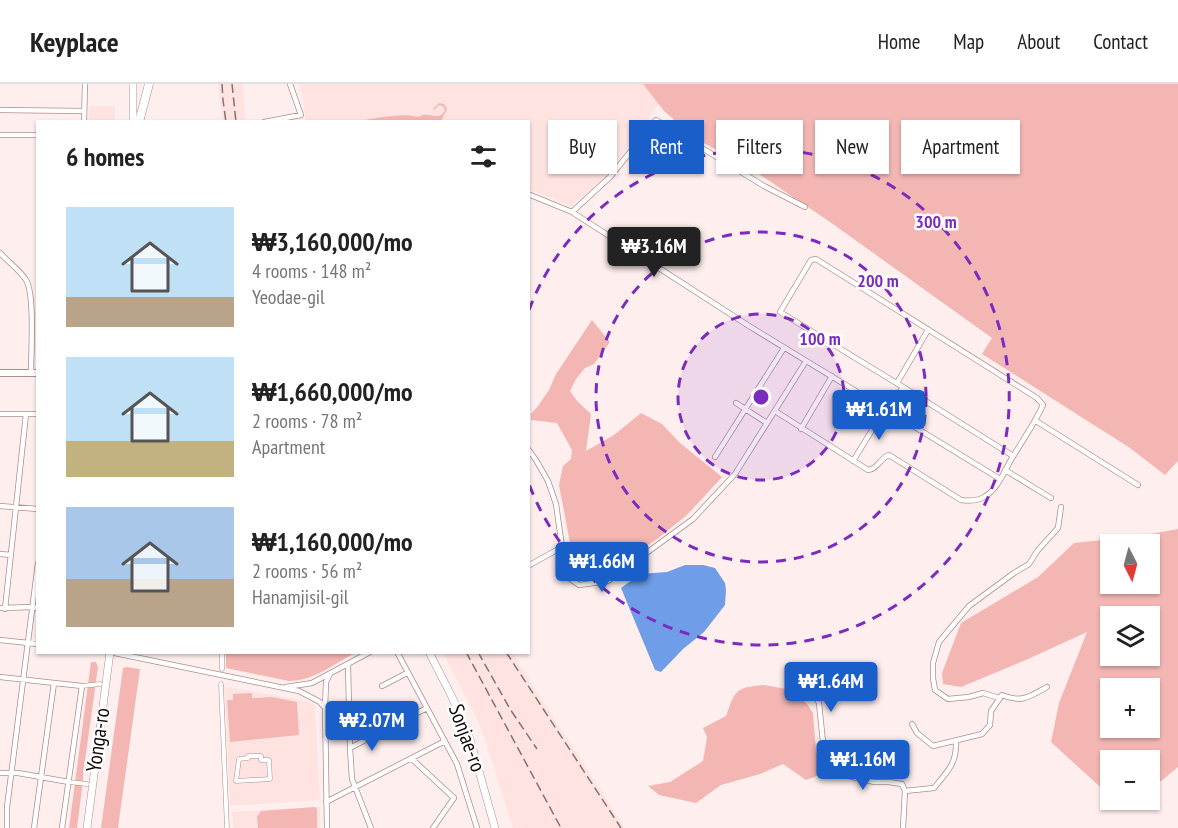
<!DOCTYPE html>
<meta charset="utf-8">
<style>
:root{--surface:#fff;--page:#f6f6f6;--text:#222;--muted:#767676;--line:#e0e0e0;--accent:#1a5ec9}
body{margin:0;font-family:"PT Sans Narrow",sans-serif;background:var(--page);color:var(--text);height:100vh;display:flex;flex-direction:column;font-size:22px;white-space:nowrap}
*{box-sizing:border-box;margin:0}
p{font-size:20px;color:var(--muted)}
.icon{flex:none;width:33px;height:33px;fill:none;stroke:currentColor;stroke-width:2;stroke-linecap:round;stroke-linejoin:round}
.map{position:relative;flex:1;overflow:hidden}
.drawer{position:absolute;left:36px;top:36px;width:494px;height:534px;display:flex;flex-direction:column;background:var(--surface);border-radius:0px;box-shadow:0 2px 4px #0004}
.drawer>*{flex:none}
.top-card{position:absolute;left:548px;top:36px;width:540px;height:54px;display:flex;gap:12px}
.needle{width:39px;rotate:174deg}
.fabs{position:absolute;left:1100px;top:450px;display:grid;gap:12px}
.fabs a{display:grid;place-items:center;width:60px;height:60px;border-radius:0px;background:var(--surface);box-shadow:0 2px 4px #0004;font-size:30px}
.price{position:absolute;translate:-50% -51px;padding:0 14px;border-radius:6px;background:var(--accent);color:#fff;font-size:20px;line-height:39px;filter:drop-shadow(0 2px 3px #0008)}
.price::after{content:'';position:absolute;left:50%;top:36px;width:18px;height:14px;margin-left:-9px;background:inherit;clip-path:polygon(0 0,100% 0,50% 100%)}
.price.current{background:#222;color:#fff}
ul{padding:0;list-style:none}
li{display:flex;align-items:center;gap:18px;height:150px;padding:0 30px}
li span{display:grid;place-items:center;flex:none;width:168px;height:120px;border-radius:0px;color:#555}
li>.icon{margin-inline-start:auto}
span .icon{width:72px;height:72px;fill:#fffc;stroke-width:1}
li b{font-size:26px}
h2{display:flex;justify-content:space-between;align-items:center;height:72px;padding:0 30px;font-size:26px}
.chip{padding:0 21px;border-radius:0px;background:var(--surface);box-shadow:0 2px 4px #0004;font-size:21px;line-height:54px}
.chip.current{background:var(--accent);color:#fff}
header{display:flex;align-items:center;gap:36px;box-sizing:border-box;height:84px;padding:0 30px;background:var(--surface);border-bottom:2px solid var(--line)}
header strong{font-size:28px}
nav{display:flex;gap:33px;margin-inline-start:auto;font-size:21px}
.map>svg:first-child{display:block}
.built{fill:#fee3e1}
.green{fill:#f3b6b3;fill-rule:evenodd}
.water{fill:#6f9de8}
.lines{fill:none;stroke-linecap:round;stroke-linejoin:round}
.pedestrian-casing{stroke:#af8d8b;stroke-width:5}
.minor-casing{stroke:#af8d8b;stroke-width:6}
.tertiary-casing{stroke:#af8d8b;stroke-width:8}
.secondary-casing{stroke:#af8d8b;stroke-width:8}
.trunk-casing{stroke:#af8d8b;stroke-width:9}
.pedestrian{stroke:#fff;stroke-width:4}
.minor{stroke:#fff;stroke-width:4.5}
.tertiary{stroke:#fff;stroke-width:6}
.secondary{stroke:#fff;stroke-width:7}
.trunk{stroke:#fff;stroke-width:8}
.rail{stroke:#817473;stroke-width:1.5;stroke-dasharray:9 4.5;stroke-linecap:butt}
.ring{fill:none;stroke:#7b2cbf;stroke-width:3;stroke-dasharray:10 8}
.labels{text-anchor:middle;stroke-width:5;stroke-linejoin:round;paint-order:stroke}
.street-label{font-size:21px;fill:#130807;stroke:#fff}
.centre{fill:#7b2cbf;stroke:#fff;stroke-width:3}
.ring-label{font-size:18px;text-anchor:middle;font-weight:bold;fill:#7b2cbf;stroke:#fff;stroke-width:5;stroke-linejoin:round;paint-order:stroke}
</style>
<header>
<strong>Keyplace</strong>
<nav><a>Home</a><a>Map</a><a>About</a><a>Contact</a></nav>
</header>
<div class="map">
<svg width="1178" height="744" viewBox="0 0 1178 744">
<rect width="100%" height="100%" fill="#feefee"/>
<path class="built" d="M218,0h25l2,37h-22z
M299,0h344l16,20 -53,73 -35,29 -43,-17v-67l-222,-1 -3,-25z
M89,22h26v15h-26z
M443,569h69l113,175h-112l-32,-101z
M224,602l86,16 5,4 5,94 -90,6z
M320,723v21h-87l-1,-16z"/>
<path class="green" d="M643,0h535v377l-13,14 -35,-27 -148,-94 10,-16 -162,-116 -74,-50 -70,-39v-3l-22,-19z
M439,19l5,1 3,5 -6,12h-84c17,-2 45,-9 61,-4 11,-7 21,6 27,-7l-2,-4 -4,-1 -5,5 -1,-1z
M592,236l18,22 -16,22 -9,4 -9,11 -6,12 8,11 13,12 -5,37 28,-16 27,-22 21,11 18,19 42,34 -35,38 -30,24 -25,17 -39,20 -18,-7 -16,-84 4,-19 8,-7 1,-9 -15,-27 -26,-3v-6l7,-8 11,-16 7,-16z
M1178,445v238l-29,24v-31h-39v36l-59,-54 8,-39 28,-71 -59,27 -67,28 -18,-3 -1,-11 19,-50 77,-46 36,-34 66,-7zM1110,460h39v40h-39zM1110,532h39v40h-39zM1110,604h39v40h-39z
M226,569v-1l129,1c-21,11 -42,28 -66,28l-63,-13z
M91,578h5l2,5 -15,108v6l-6,47h-8z
M127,583l13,2 -22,159h-17l22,-160z
M764,601l28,5 15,14 6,9 3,38 6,23 -16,6 -23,-16 -23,10 -39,11 -25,18 -37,-8 -11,-9 22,-4 33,-21 4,-24 -4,-9 23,-12c10,-27 9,-28 38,-31z
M252,609v5l20,-1 25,5 2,33 -69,7 -3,-42h6v-6z
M315,723l2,2v19h-59l-1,-11 4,-6z"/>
<path class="water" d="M685,481h18l12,3 10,15 1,7 -1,15 -21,27 -21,17 -22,23 -6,-2 -34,-82 19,-14 27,-2z"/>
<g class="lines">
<defs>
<path id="pedestrian" d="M222,568v17
M221,600l6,144
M82,602l18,-2
M248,672h13v4h8l1,19 -34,2 3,-22 9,-1z
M69,698l18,2"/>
<path id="minor" d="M0,26l84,1
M84,38l1,-38
M264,38l37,-7 -11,-31
M0,51h38
M528,110l44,18 177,114 251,153
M572,128l38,-35 46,-57 108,66 41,21
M0,169c8,9 20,17 26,27 9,14 5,74 5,93
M897,299l31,-53
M903,303l110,69
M736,319l31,20
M775,327l93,59c10,-1 12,-12 21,-15l72,45c7,1 16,1 23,-3 15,-8 21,-29 30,-42 10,-17 21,-32 29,-50l-6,-7 -221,-139 -5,1 -31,52 123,75 -15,23
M0,330h38
M1036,337l102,64
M801,345l31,-53
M528,365l8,11 12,21 8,23 6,43 7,31 10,7 29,-4 85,-62 42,-45 71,-113
M715,373l69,-109
M853,377l32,-52
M1005,386l46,28
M0,422l38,3
M0,470l11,1
M528,482l34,-19
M0,524l33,-1 5,1
M5,525l21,-195
M0,556l38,4
M110,568l189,39 21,11 5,6
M397,568l60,112 20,64
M348,581l2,83 2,31 19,49
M0,593l82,9 -20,142
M797,597c10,6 17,11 22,22l6,59 7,10 42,10h15l13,2 3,7 -2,37
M382,602l25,-13
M286,603l26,-4 58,-31
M999,614l-16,-5 -14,4 -21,2 -13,-9 -2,-12v-15l6,-21 30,-36 45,-33 15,-9 9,-14 20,-22 3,-21
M399,638l28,-14
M912,640l5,9 16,13 49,-12 8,-9 1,-14 11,-16c20,8 27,2 45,-8
M350,664l21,-11 2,3 11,-6
M412,675l42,39
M0,689h18l51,9
M905,707l29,-3c14,-17 23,-25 22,-47
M326,718l119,-61
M7,744v-21l31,-244
M34,744l20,-145
M327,744l-2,-120 1,-26 4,-8
M433,744l21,-30"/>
<path id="tertiary" d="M0,289h38"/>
<path id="secondary" d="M133,38v-38
M429,568l23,45 18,42 25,89
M87,744l23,-176"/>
<path id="trunk" d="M139,38l10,-38"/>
</defs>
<use href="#pedestrian" class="pedestrian-casing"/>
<use href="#minor" class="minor-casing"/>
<use href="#tertiary" class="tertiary-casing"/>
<use href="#secondary" class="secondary-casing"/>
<use href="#trunk" class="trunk-casing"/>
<use href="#pedestrian" class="pedestrian"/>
<use href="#minor" class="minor"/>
<use href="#tertiary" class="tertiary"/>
<use href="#secondary" class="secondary"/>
<use href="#trunk" class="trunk"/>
<path class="rail" d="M222,0l1,16 3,22
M232,0l4,38
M466,568l95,176
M478,568l32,57 27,40
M506,568l115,176"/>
</g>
<circle cx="761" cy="313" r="83" fill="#7b2cbf" fill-opacity=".12"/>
<g class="ring">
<circle cx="761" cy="313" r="83"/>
<circle cx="761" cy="313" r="165"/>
<path d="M529 226A248 248 0 1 1 529 400"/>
</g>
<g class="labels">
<g class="street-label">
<text transform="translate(467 654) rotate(70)" y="7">Sonjae-ro</text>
<text transform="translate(98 656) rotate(-82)" y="7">Yonga-ro</text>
</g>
</g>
<circle cx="761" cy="313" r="9" class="centre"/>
<g class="ring-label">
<text x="936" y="144">300 m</text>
<text x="878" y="203">200 m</text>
<text x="820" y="261">100 m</text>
</g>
</svg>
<div class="fabs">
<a><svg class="needle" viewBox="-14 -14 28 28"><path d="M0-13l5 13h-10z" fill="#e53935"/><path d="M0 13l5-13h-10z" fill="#767676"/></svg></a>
<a><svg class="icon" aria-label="layers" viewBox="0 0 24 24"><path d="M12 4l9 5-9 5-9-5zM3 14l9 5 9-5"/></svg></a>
<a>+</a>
<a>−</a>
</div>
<b class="price current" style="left:654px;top:194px">₩3.16M</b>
<b class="price" style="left:879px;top:357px">₩1.61M</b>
<b class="price" style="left:602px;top:509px">₩1.66M</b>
<b class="price" style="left:831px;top:629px">₩1.64M</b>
<b class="price" style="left:372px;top:668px">₩2.07M</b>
<b class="price" style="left:863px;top:707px">₩1.16M</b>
<div class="top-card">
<a class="chip">Buy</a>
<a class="chip current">Rent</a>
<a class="chip">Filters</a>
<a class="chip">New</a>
<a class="chip">Apartment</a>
</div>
<section class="drawer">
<h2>6 homes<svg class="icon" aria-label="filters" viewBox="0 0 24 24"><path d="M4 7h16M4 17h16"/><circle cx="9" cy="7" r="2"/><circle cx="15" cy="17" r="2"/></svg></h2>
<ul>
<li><span style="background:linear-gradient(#bfe0f5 75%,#b9a48a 0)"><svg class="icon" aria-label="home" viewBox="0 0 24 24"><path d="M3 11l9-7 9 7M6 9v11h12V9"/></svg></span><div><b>₩3,160,000/mo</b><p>4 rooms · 148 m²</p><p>Yeodae-gil</p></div></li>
<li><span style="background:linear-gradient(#bfe0f5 70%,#c2b280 0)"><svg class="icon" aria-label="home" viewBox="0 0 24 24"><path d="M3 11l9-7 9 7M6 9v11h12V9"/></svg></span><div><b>₩1,660,000/mo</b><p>2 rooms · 78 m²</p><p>Apartment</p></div></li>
<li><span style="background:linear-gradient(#a9c7e8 60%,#b9a48a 0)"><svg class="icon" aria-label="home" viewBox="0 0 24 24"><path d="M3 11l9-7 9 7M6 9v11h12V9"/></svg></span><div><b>₩1,160,000/mo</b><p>2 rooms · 56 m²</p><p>Hanamjisil-gil</p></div></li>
</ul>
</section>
</div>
